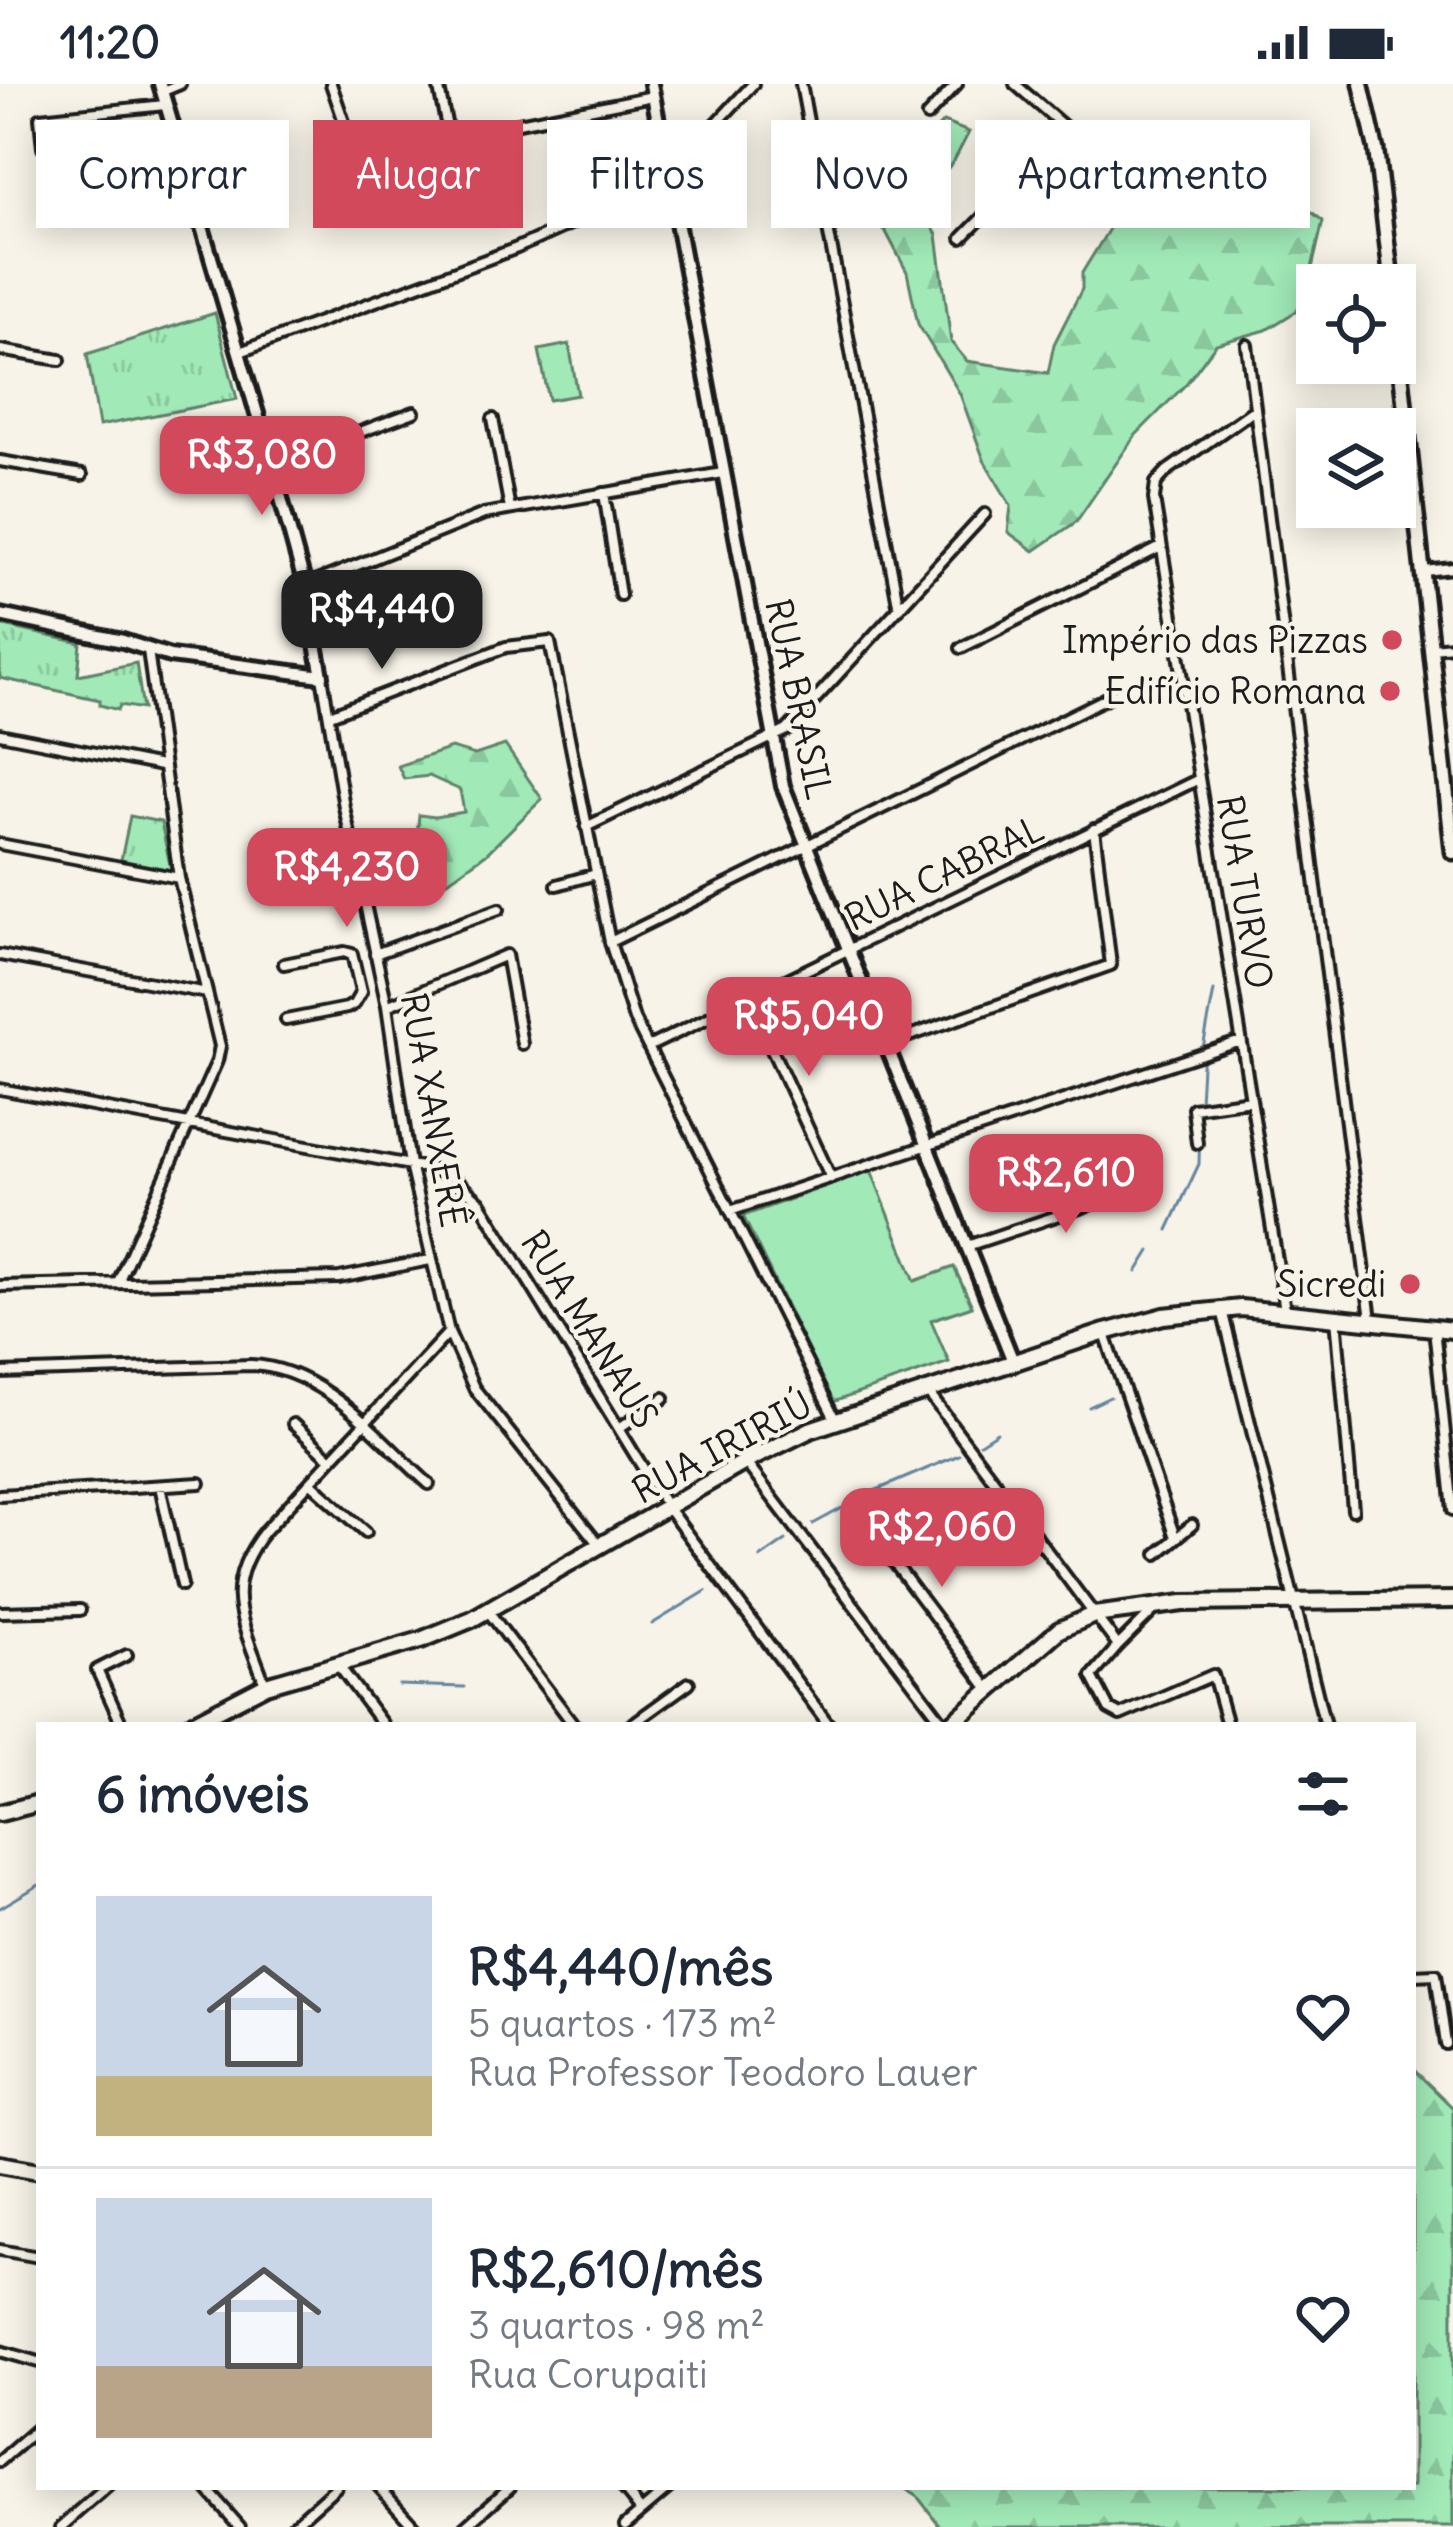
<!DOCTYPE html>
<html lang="pt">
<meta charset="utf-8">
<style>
:root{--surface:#fff;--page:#f6f6f7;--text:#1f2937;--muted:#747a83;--line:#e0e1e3;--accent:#d1495b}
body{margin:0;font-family:Delius,sans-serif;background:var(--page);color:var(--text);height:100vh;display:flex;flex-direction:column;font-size:45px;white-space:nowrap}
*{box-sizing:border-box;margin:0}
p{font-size:39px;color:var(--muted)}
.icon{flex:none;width:66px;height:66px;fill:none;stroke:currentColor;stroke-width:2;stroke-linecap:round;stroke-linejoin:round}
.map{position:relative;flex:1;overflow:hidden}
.drawer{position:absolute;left:36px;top:1638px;width:1380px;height:768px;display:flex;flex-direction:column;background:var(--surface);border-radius:0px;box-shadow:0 6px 30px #0003}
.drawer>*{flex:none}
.guide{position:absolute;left:36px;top:36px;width:1383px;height:108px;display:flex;gap:24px}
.tools{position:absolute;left:1296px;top:180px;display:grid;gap:24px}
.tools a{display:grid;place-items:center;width:120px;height:120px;border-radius:0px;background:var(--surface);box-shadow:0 6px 30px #0003;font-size:60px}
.price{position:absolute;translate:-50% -102px;padding:0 27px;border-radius:24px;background:var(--accent);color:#fff;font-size:39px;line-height:78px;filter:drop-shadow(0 3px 6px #0008)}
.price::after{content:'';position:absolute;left:50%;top:72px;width:36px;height:27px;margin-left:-18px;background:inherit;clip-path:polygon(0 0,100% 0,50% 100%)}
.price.selected{background:#222;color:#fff}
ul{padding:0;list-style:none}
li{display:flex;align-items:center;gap:36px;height:300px;padding:0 60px}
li+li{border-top:3px solid var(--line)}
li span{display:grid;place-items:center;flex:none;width:336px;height:240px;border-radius:0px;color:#555}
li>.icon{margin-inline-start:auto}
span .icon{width:144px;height:144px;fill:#fffc;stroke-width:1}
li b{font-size:51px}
h2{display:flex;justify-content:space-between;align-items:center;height:144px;padding:0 60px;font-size:51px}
.chip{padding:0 42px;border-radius:0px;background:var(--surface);box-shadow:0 6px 30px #0003;font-size:42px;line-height:108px}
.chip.selected{background:var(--accent);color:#fff}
.status{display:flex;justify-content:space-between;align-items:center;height:84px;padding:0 60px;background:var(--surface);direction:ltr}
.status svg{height:33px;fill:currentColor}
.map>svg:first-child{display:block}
.grass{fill:url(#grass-tufts);stroke:#5e826a;stroke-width:3}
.forest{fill:url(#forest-firs);stroke:#5e826a;stroke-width:3}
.pitch{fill:#a1e9b7;stroke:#5e826a;stroke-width:3}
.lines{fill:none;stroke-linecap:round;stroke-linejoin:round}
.stream{stroke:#65859e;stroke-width:3}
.minor-casing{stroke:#1c1c1c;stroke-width:16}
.tertiary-casing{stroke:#1c1c1c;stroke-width:20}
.secondary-casing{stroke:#1c1c1c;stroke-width:21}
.primary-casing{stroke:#1c1c1c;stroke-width:22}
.minor{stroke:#f7f3e8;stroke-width:8}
.tertiary{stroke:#f7f3e8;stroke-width:10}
.secondary{stroke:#f7f3e8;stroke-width:12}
.primary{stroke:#f7f3e8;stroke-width:14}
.poi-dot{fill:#d1495b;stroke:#f7f3e8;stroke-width:4.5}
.labels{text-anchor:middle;stroke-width:9;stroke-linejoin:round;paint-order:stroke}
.poi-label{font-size:36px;fill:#1c1c1c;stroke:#f7f3e8;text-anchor:end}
.street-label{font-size:36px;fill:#1c1c1c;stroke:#f7f3e8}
</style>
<div class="status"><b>11:20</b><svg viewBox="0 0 49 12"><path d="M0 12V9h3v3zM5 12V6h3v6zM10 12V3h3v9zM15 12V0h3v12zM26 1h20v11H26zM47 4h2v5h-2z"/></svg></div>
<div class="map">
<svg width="1453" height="2443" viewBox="0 0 1453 2443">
<defs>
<pattern id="grass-tufts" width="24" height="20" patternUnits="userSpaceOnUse" patternTransform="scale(3)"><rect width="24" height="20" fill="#a1e9b7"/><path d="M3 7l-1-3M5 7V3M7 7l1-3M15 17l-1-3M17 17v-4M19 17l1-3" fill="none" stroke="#8ac79d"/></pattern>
<pattern id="forest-firs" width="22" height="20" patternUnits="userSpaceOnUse" patternTransform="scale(3)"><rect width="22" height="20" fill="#a1e9b7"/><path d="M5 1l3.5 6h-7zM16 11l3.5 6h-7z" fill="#8ac79d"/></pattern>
</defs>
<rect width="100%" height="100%" fill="#f7f3e8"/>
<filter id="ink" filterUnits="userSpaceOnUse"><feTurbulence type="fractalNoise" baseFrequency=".00833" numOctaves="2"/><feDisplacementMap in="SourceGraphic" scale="24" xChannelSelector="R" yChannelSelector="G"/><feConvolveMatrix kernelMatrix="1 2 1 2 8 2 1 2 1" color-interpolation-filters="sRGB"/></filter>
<g filter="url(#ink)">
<path class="grass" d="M215,229l22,86 -138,27 -12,-72z
M0,541l81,18 -3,32 58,-12 7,46 -23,-4 -2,5 -18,-5v-5l-100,-22z
M130,732l31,6 10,48 -50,-10z"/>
<path class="forest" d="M943,38l26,10 -14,27 -35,46 17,30 14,107 16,19 81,12 6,-29 28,-55v-16l36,-59 66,-36 36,-8 30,7 38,16 35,28 -20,86 -37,23 -50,14 -30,40 -51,52 -59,86 -42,29 -26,-19 3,-26 -27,-46 -24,-66 -42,-70 -11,-52 -22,-42 -55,-25 89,-57z
M505,661l37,54 -56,55 -38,27 -70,20 -12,-46h30l20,-10 3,-30 16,2 29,-5 -4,-22 -31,-14 -25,3 -6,-13 53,-18 24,7z
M1413,1985l40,39v419h-512l-24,-31 -15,-9h511z"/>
<path class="pitch" d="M569,260l9,51 -29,5 -10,-50z
M871,1086l44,111 39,-14 18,39 -41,14 18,42 -116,40 -90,-186z"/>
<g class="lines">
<path class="stream" d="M1200,1018l3,-54 11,-57
M1168,1146l31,-66 1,-53
M1137,1188l13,-21
M1089,1323l21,-10
M980,1359l17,-11
M813,1440l59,-32 87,-37
M760,1474l26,-18
M652,1540l54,-33
M399,1601l65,2
M308,1641l5,-5
M0,1824l39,-23"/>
<defs>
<path id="minor" d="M331,0l44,128
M438,0l22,106
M801,0l98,525
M163,7l17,-7
M927,32l30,-32
M449,53l204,-41
M43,64l-3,-30 125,-13
M962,154l106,-108 -53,-46
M1247,261l124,975
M0,266l60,10
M240,268l277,-104 82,-37 90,-58 64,-69
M1255,325l-88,62 -11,12 -2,16 131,811
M493,335l17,90
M0,377l82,14
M272,381l142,-53
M604,409l16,102
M1424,487l29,-3
M305,502l179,-72 239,-41
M961,564l200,-101
M1431,564l22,-2
M322,592l22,131 43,199 23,159 39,167 25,56 126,158
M330,631l176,-68 44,-5 60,300 24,77 201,400
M0,650l161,32
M586,743l201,-97 198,-216
M0,760l179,34
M557,801l39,-11
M610,858l511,-251
M375,870l124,-45
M0,871l207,38
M284,880l60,-12 8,2 9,38 -7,12 -7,4 -61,12
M748,914l83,180
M387,922l119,-51 16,89
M887,960l224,-79 -17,-136
M648,963l551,-268
M0,1005l432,80 21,9 27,24 187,305 162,218
M1197,1059l-4,-35 58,-8
M730,1127l511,-170
M967,1162l185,-62
M118,1198l99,-221 3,-15 -41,-168 -31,-228
M0,1202l339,-8 91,-18
M1222,1226l103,415
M1336,1233l17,193
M1434,1244l19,182
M1105,1250l70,203
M0,1289l251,-8c73,3 126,73 178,119
M927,1307l191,255 -26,30 17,33 11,6 93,-40 14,50
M293,1340l38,35
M619,1344l45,-30
M746,1379l199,262
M310,1398l56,50
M160,1402l22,99
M0,1411l200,-12
M859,1432l130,173
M1157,1470l35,-29
M488,1527l86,114
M0,1528l80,-2
M1118,1562l37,-37
M339,1582l44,59
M265,1600c-22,-62 -46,-96 0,-153l184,-199
M122,1641l-25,-55 30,-15
M631,1641l58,-42
M1413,1891l23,-1 10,70
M0,2166l39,7
M0,2267l39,11
M0,2377l39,-34
M205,2403l35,40
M379,2403l36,40
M622,2403l19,24
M625,2441l45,-38
M61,2443l46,-40
M291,2443l45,-40
M465,2443l45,-40"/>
<path id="tertiary" d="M651,0l132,702 231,578
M0,531l123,26 47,15 152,20 -17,-90 -37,-135 -108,-367"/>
<path id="secondary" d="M1361,0l15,65 16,136
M1395,233l58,535"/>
<path id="primary" d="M189,1641l77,-40 155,-45 51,-21 273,-157 65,-32 295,-98 59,-16 77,-8 212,22
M950,1641l109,-95 35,-15 89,-12 270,-3
M0,1729l39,-10
M0,2080l39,7"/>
</defs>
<use href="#minor" class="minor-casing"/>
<use href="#tertiary" class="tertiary-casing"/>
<use href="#secondary" class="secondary-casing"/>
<use href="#primary" class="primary-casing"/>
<use href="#minor" class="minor"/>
<use href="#tertiary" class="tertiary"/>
<use href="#secondary" class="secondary"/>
<use href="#primary" class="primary"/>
</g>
</g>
<g class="poi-dot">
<circle cx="1392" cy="556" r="12"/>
<circle cx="1390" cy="607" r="12"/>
<circle cx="1410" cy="1200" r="12"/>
</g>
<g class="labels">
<g class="poi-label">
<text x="1368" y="569">Império das Pizzas</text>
<text x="1366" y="620">Edifício Romana</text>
<text x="1386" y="1213">Sicredi</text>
</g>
<g class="street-label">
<text transform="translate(799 615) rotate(78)" y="13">RUA BRASIL</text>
<text transform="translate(944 789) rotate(-26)" y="13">RUA CABRAL</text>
<text transform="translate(1245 808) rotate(81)" y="13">RUA TURVO</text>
<text transform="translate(434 1026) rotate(80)" y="13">RUA XANXERÊ</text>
<text transform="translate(590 1245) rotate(58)" y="13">RUA MANAUS</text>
<text transform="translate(722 1363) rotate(-28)" y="13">RUA IRIRIÚ</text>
</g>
</g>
</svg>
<div class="tools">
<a><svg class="icon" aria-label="locate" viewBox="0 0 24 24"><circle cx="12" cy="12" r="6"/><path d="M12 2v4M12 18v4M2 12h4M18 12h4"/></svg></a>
<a><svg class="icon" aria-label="layers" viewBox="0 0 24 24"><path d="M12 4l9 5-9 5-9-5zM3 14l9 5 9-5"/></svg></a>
</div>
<b class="price" style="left:262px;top:434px">R$3,080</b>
<b class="price selected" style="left:382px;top:588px">R$4,440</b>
<b class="price" style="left:347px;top:846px">R$4,230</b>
<b class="price" style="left:809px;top:995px">R$5,040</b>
<b class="price" style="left:1066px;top:1152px">R$2,610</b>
<b class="price" style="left:942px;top:1506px">R$2,060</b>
<div class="guide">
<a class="chip">Comprar</a>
<a class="chip selected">Alugar</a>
<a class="chip">Filtros</a>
<a class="chip">Novo</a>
<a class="chip">Apartamento</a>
</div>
<section class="drawer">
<h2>6 imóveis<svg class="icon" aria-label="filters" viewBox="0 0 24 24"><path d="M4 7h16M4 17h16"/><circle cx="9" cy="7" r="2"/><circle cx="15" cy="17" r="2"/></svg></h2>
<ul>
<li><span style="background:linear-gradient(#c9d6e8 75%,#c2b280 0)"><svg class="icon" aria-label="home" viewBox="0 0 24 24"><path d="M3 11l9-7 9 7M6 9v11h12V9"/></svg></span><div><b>R$4,440/mês</b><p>5 quartos · 173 m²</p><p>Rua Professor Teodoro Lauer</p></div><svg class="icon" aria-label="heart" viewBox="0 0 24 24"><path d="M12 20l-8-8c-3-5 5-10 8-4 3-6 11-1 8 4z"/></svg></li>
<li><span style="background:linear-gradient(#c9d6e8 70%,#b9a48a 0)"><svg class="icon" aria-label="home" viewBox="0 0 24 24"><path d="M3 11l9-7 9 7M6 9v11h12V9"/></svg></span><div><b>R$2,610/mês</b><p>3 quartos · 98 m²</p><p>Rua Corupaiti</p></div><svg class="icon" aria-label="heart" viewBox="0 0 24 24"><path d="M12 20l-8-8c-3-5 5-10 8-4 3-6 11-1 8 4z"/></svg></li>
</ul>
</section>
</div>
